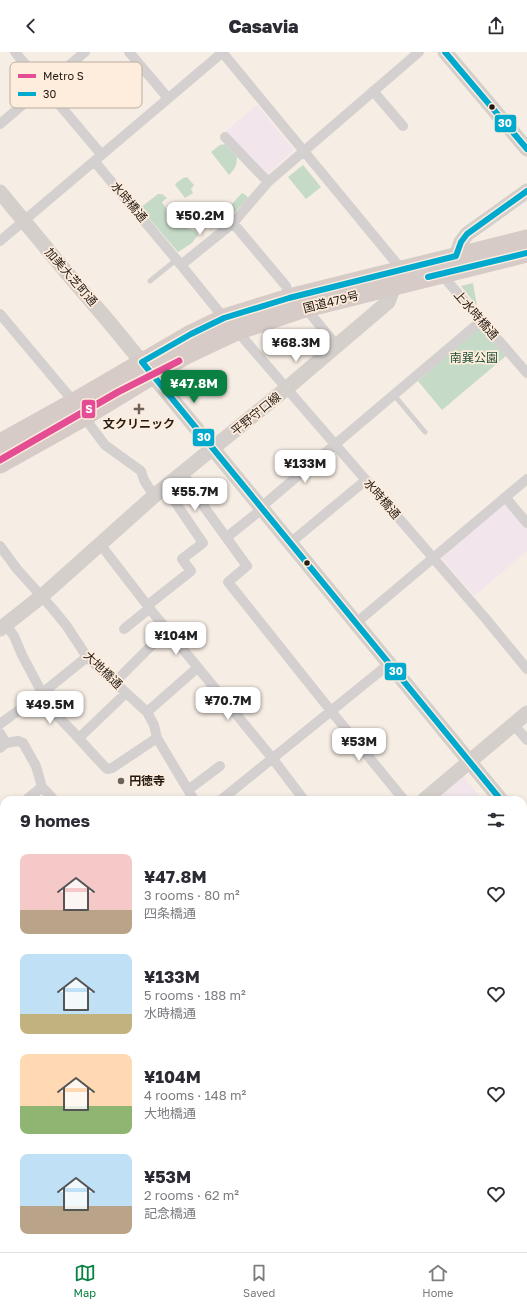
<!DOCTYPE html>
<meta charset="utf-8">
<style>
:root{--surface:#fff;--page:#f7f7f7;--text:#2b2b33;--muted:#7c7c81;--line:#e1e1e2;--accent:#0b8043}
body{margin:0;font-family:"Golos Text","Noto Sans JP",sans-serif;background:var(--page);color:var(--text);height:100vh;display:flex;flex-direction:column;font-size:15px;white-space:nowrap}
*{box-sizing:border-box;margin:0}
p{font-size:13px;color:var(--muted)}
.icon{flex:none;width:22px;height:22px;fill:none;stroke:currentColor;stroke-width:2;stroke-linecap:round;stroke-linejoin:round}
.map{position:relative;flex:1;overflow:hidden}
.panel{position:absolute;left:0px;top:744px;width:527px;height:456px;display:flex;flex-direction:column;background:var(--surface);border-radius:12px 12px 0 0;box-shadow:0 2px 6px #0003}
.panel>*{flex:none}
.price{position:absolute;translate:-50% -34px;padding:0 9px;border-radius:8px;background:#fff;color:#222;font-size:13px;line-height:26px;filter:drop-shadow(0 1px 2px #0008)}
.price::after{content:'';position:absolute;left:50%;top:24px;width:12px;height:9px;margin-left:-6px;background:inherit;clip-path:polygon(0 0,100% 0,50% 100%)}
.price.on{background:var(--accent);color:#fff}
ul{padding:0;list-style:none}
li{display:flex;align-items:center;gap:12px;height:100px;padding:0 20px}
li span{display:grid;place-items:center;flex:none;width:112px;height:80px;border-radius:8px;color:#555}
li>.icon{margin-inline-start:auto}
span .icon{width:48px;height:48px;fill:#fffc;stroke-width:1}
li b{font-size:17px}
h2{display:flex;justify-content:space-between;align-items:center;height:48px;padding:0 20px;font-size:17px}
header{display:flex;justify-content:space-between;align-items:center;height:52px;padding:0 20px;background:var(--surface);font-size:18px;font-weight:800}
.tabs{display:flex;justify-content:space-around;align-items:center;height:56px;border-top:1px solid var(--line);background:var(--surface);font-size:11px;color:var(--muted)}
.tabs a{display:grid;justify-items:center;gap:2px}
.tabs .on{color:var(--accent)}
.map>svg:first-child{display:block}
.commercial{fill:#f2e6ec}
.green{fill:#c6dbc7}
.water{fill:#bcd9f1}
.lines{fill:none;stroke-linecap:round;stroke-linejoin:round}
.lane{stroke:#d4d0cf;stroke-width:5}
.street{stroke:#d4d0cf;stroke-width:10}
.secondary{stroke:#d4cfcb;stroke-width:15}
.highway{stroke:#d6cbc7;stroke-width:19}
.bus-1-casing{stroke:#feecdc;stroke-width:9}
.bus-1{stroke:#00a9ce;stroke-width:6}
.metro-1-casing{stroke:#feecdc;stroke-width:10}
.metro-1{stroke:#e44d93;stroke-width:7}
.bus-dot{fill:#221a13;stroke:#feecdc;stroke-width:1.5}
.poi-dot{fill:#6c645c;stroke:#feecdc;stroke-width:1.5}
.labels{text-anchor:middle;stroke-width:3.5;stroke-linejoin:round;paint-order:stroke}
.street-label{font-size:12px;fill:#221a13;stroke:#feecdc}
.park-label{font-size:12px;fill:#1e5036;stroke:#feecdc}
.poi-label{font-size:12px;font-weight:bold;fill:#221a13;stroke:#feecdc}
.key{fill:#feecdc;stroke:#bcada0;stroke-width:1}
.key-label{font-size:11px;fill:#221a13}
.line-badge{stroke:#feecdc;stroke-width:1.5}
.badge-label{font-size:11px;text-anchor:middle;font-weight:bold;fill:#fff}
</style>
<header><svg class="icon" aria-label="back" viewBox="0 0 24 24"><path d="M15 5l-7 7 7 7"/></svg>Casavia<svg class="icon" aria-label="share" viewBox="0 0 24 24"><path d="M12 15V3M7 8l5-5 5 5M5 13v7h14v-7"/></svg></header>
<div class="map">
<svg width="527" height="1200" viewBox="0 0 527 1200">
<rect width="100%" height="100%" fill="#f6ede4"/>
<path class="commercial" d="M257,53l37,45 -26,24 -42,-43z
M505,451l22,26v22l-53,45 -33,-39z
M463,724l20,24h-48z"/>
<path class="green" d="M225,92l12,13c0,8 -2,12 -8,18l-18,-23 9,-7z
M303,113l18,22 -15,12 -18,-22z
M187,125l7,8 -3,4 2,4 -8,5 -9,-12 -1,-2 8,-6z
M242,141l4,2 2,3 -13,14 -6,1 -2,-4z
M158,142h4l5,4 -5,4 5,8 -1,2 5,5h3l9,10 12,4 3,4 -6,8 -14,9 -38,-44z
M473,231l4,23 -16,-20z
M480,274l26,30 -64,54 -24,-29z"/>
<path class="water" d="M31,1196h44l-5,4h-43z"/>
<g class="lines">
<path class="lane" d="M150,229l26,-21
M394,343l31,37"/>
<path class="street" d="M15,0l86,102
M129,0l39,46
M222,0l180,218
M373,39l30,35
M0,72l85,-72
M225,85l43,45
M94,109l87,104 43,53
M233,171l53,63 3,12
M0,189l223,-189
M181,213l52,-42 35,-41 151,-130
M441,222l86,99
M310,255l2,9 25,30
M0,262l74,88
M237,279l249,288 41,50
M84,365l21,28 36,26 3,9 10,16
M182,421l18,24 2,7 45,62 -19,16 103,129 73,89
M505,445l22,26
M261,455l220,-186
M227,485l35,-28
M290,491l76,-63
M100,492l54,70 119,145
M0,494l17,23 35,39 14,17 21,32 60,55 7,13 3,13 37,62
M148,553l43,-34 -9,-12 21,-16 -38,-56
M356,571l171,-144
M6,573l8,11 8,19 18,34c4,17 21,30 32,42 12,13 23,26 35,38l5,-1 45,-30
M124,577l26,-21
M115,630l36,-36 18,-15
M147,660l49,-43h3
M0,672l41,-30 46,-37
M514,673l13,15
M0,681l6,10
M79,686l47,-45
M0,696l6,-5 12,-2 5,2 13,23 6,21 12,13
M273,707l31,41
M188,738l32,-24
M26,748l16,-13
M221,748l168,-136
M0,797l4,-3
M523,821l4,-4
M0,873l4,-3
M523,894l4,-3
M0,937l4,5
M523,969l4,4
M523,1013l4,5
M0,1033l4,-3
M523,1062l4,5
M0,1073l4,4
M523,1143l4,-3
M523,1191l4,-3
M108,1196l3,4
M185,1196l3,4
M419,1196l3,4
M518,1196l4,4
M19,1200l5,-4
M76,1200l5,-4
M343,1200l5,-4
M371,1200l4,-4
M464,1200l4,-4"/>
<path class="secondary" d="M445,0l82,97
M0,140l67,81 42,49 392,478
M456,204l5,-14 6,-8 60,-43
M0,577l42,-33 112,-100 133,-108 101,-86 6,-16
M424,748l103,-87
M523,776l4,5
M0,821l4,5
M0,1108l4,-3
M162,1200l4,-4"/>
<path class="highway" d="M0,391l74,-41 117,-68 33,-16 65,-20 238,-59
M0,412l84,-47 102,-62 51,-24 65,-22 225,-56"/>
<defs>
<path id="bus-1" d="M445,0l82,97
M428,225l99,-24
M501,748l-359,-438 49,-28 33,-16 65,-20 167,-42 5,-14 6,-8 60,-43"/>
</defs>
<use href="#bus-1" class="bus-1-casing"/>
<use href="#bus-1" class="bus-1"/>
<defs>
<path id="metro-1" d="M0,408l118,-68 61,-31"/>
</defs>
<use href="#metro-1" class="metro-1-casing"/>
<use href="#metro-1" class="metro-1"/>
</g>
<g class="bus-dot">
<circle cx="492" cy="55" r="3.5"/>
<circle cx="307" cy="511" r="3.5"/>
</g>
<g class="poi-dot">
<path d="M137 351h4v4h4v4h-4v4h-4v-4h-4v-4h4z"/>
<circle cx="121" cy="729" r="4"/>
</g>
<g class="labels">
<g class="street-label">
<text transform="translate(129 150) rotate(50)" y="4">水時橋通</text>
<text transform="translate(71 225) rotate(49)" y="4">加美大芝町通</text>
<text transform="translate(331 250) rotate(-14)" y="4">国道479号</text>
<text transform="translate(476 263) rotate(49)" y="4">上水時橋通</text>
<text transform="translate(256 362) rotate(-39)" y="4">平野守口線</text>
<text transform="translate(382 447) rotate(49)" y="4">水時橋通</text>
<text transform="translate(103 618) rotate(44)" y="4">大地橋通</text>
</g>
<g class="park-label">
<text x="474" y="310">南巽公園</text>
</g>
<g class="poi-label">
<text x="139" y="376">文クリニック</text>
<text x="129" y="733" text-anchor="start">円徳寺</text>
</g>
</g>
<rect x="10" y="10" width="132" height="46" rx="6" class="key"/>
<rect x="18" y="22" width="18" height="4" fill="#e44d93"/>
<rect x="18" y="40" width="18" height="4" fill="#00a9ce"/>
<g class="key-label">
<text x="43" y="28">Metro S</text>
<text x="43" y="46">30</text>
</g>
<g class="line-badge">
<rect x="494" y="62" width="23" height="19" rx="4" fill="#00a9ce"/>
<rect x="81" y="347" width="15" height="20" rx="4" fill="#e44d93"/>
<rect x="192" y="376" width="23" height="19" rx="4" fill="#00a9ce"/>
<rect x="384" y="610" width="23" height="19" rx="4" fill="#00a9ce"/>
</g>
<g class="badge-label">
<text x="505" y="75">30</text>
<text x="89" y="361">S</text>
<text x="204" y="389">30</text>
<text x="396" y="623">30</text>
</g>
</svg>
<b class="price" style="left:200px;top:184px">¥50.2M</b>
<b class="price" style="left:296px;top:311px">¥68.3M</b>
<b class="price on" style="left:194px;top:352px">¥47.8M</b>
<b class="price" style="left:305px;top:432px">¥133M</b>
<b class="price" style="left:195px;top:460px">¥55.7M</b>
<b class="price" style="left:176px;top:604px">¥104M</b>
<b class="price" style="left:228px;top:669px">¥70.7M</b>
<b class="price" style="left:50px;top:673px">¥49.5M</b>
<b class="price" style="left:359px;top:710px">¥53M</b>
<section class="panel">
<h2>9 homes<svg class="icon" aria-label="filters" viewBox="0 0 24 24"><path d="M4 7h16M4 17h16"/><circle cx="9" cy="7" r="2"/><circle cx="15" cy="17" r="2"/></svg></h2>
<ul>
<li><span style="background:linear-gradient(#f6c9c9 70%,#b9a48a 0)"><svg class="icon" aria-label="home" viewBox="0 0 24 24"><path d="M3 11l9-7 9 7M6 9v11h12V9"/></svg></span><div><b>¥47.8M</b><p>3 rooms · 80 m²</p><p>四条橋通</p></div><svg class="icon" aria-label="heart" viewBox="0 0 24 24"><path d="M12 20l-8-8c-3-5 5-10 8-4 3-6 11-1 8 4z"/></svg></li>
<li><span style="background:linear-gradient(#bfe0f5 75%,#c2b280 0)"><svg class="icon" aria-label="home" viewBox="0 0 24 24"><path d="M3 11l9-7 9 7M6 9v11h12V9"/></svg></span><div><b>¥133M</b><p>5 rooms · 188 m²</p><p>水時橋通</p></div><svg class="icon" aria-label="heart" viewBox="0 0 24 24"><path d="M12 20l-8-8c-3-5 5-10 8-4 3-6 11-1 8 4z"/></svg></li>
<li><span style="background:linear-gradient(#ffd9b3 65%,#8fb573 0)"><svg class="icon" aria-label="home" viewBox="0 0 24 24"><path d="M3 11l9-7 9 7M6 9v11h12V9"/></svg></span><div><b>¥104M</b><p>4 rooms · 148 m²</p><p>大地橋通</p></div><svg class="icon" aria-label="heart" viewBox="0 0 24 24"><path d="M12 20l-8-8c-3-5 5-10 8-4 3-6 11-1 8 4z"/></svg></li>
<li><span style="background:linear-gradient(#bfe0f5 65%,#b9a48a 0)"><svg class="icon" aria-label="home" viewBox="0 0 24 24"><path d="M3 11l9-7 9 7M6 9v11h12V9"/></svg></span><div><b>¥53M</b><p>2 rooms · 62 m²</p><p>記念橋通</p></div><svg class="icon" aria-label="heart" viewBox="0 0 24 24"><path d="M12 20l-8-8c-3-5 5-10 8-4 3-6 11-1 8 4z"/></svg></li>
</ul>
</section>
</div>
<nav class="tabs">
<a class="on"><svg class="icon" aria-label="map" viewBox="0 0 24 24"><path d="M3 6l6-2 6 2 6-2v14l-6 2-6-2-6 2zM9 4v14M15 6v14"/></svg>Map</a>
<a><svg class="icon" aria-label="saved" viewBox="0 0 24 24"><path d="M7 4h10v16l-5-4-5 4z"/></svg>Saved</a>
<a><svg class="icon" aria-label="home" viewBox="0 0 24 24"><path d="M3 11l9-7 9 7M6 9v11h12V9"/></svg>Home</a>
</nav>
